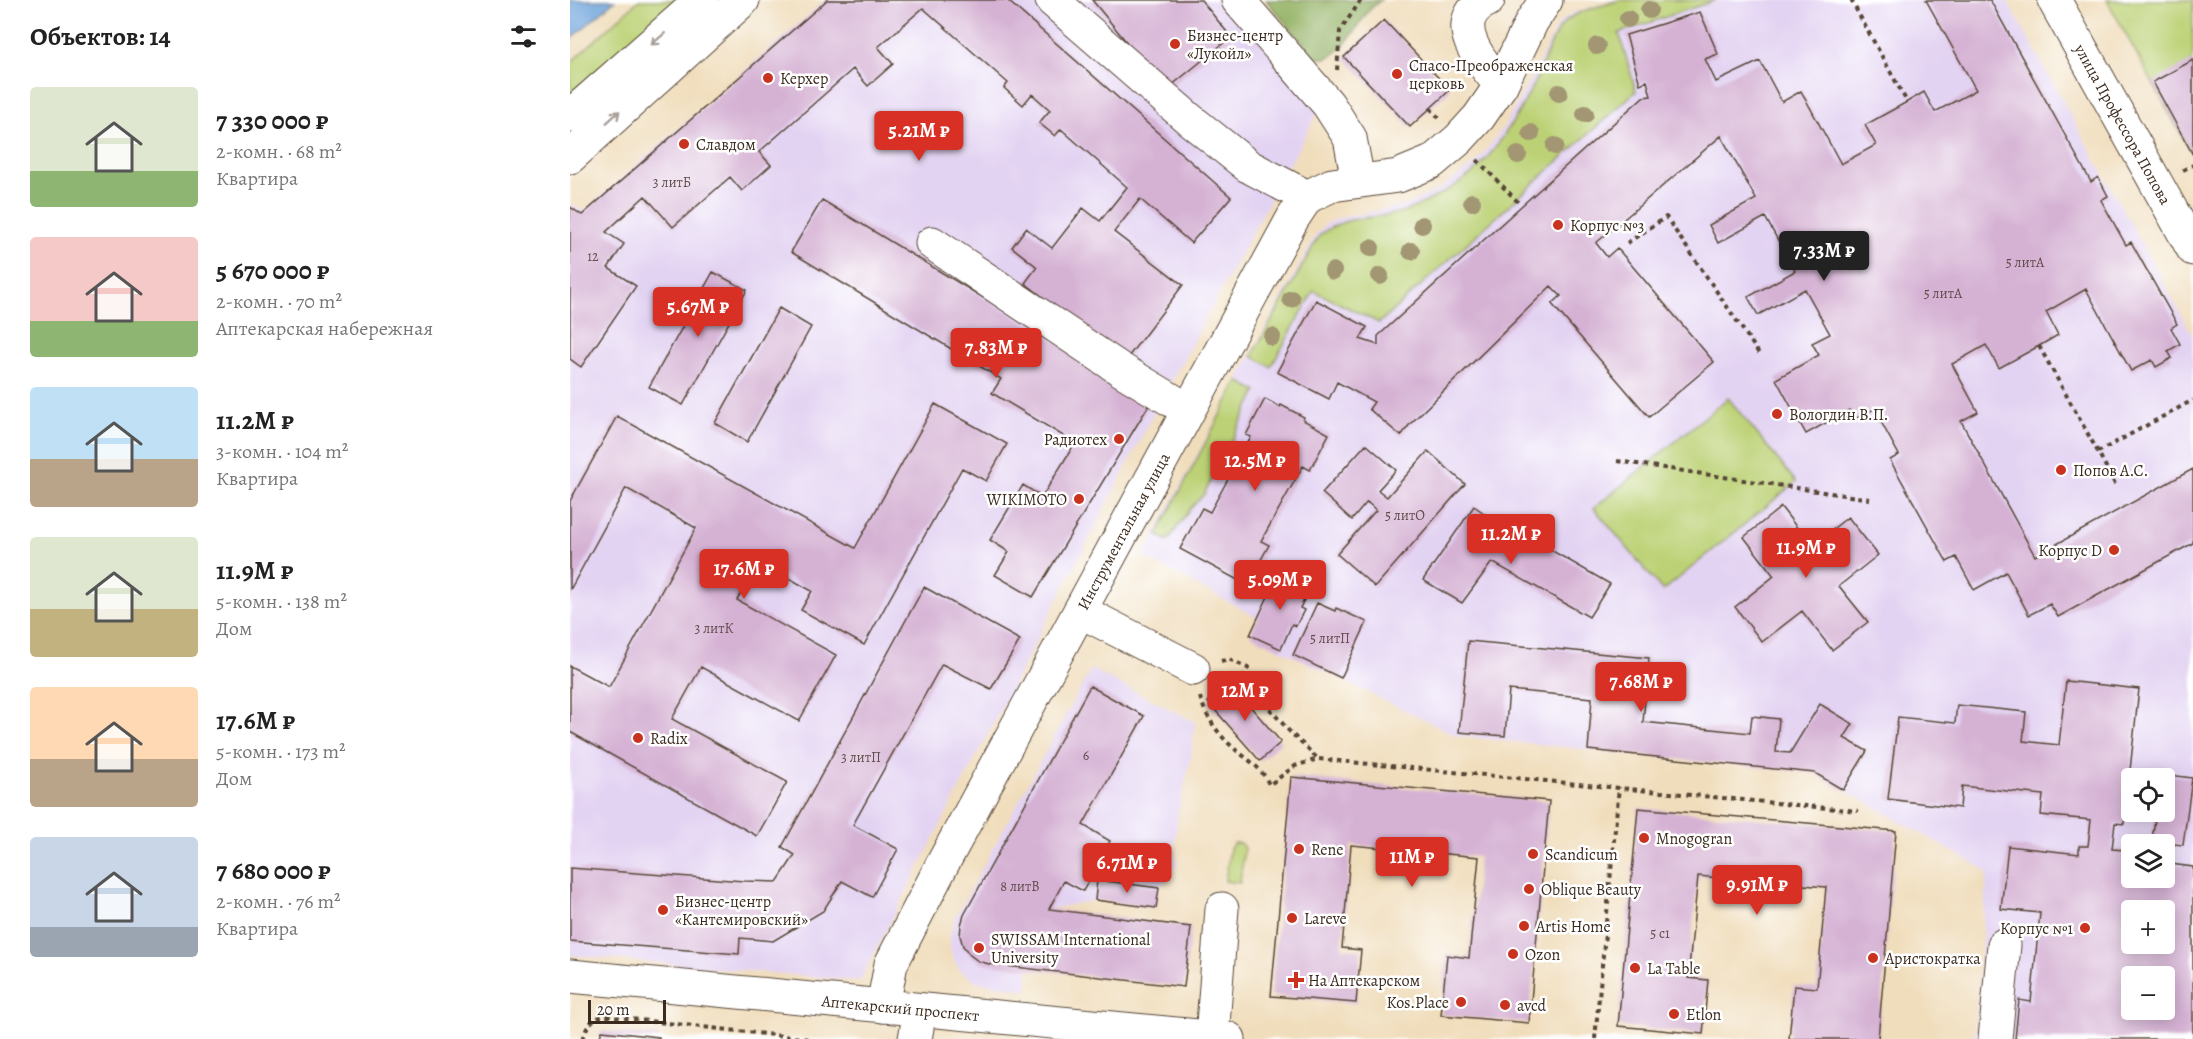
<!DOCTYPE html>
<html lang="ru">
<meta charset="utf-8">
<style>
:root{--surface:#fff;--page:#f6f6f6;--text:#222;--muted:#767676;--accent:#d93025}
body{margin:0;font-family:Alegreya,serif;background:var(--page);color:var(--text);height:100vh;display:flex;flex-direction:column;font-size:22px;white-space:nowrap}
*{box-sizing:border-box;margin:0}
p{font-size:20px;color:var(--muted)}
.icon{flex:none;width:33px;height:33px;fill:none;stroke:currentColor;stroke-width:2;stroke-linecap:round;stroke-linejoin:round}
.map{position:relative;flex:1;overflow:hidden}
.panel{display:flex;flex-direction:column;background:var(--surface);width:570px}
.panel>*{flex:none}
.fabs{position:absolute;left:1551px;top:768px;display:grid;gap:12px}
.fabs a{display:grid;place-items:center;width:54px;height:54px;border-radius:6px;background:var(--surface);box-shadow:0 3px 15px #0003;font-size:30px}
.scale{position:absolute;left:18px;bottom:15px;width:78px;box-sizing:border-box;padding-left:6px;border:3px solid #3b2a1e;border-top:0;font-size:16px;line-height:21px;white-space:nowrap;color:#3b2a1e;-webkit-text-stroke:4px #fff;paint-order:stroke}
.price{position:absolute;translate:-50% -51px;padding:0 14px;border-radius:6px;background:var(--accent);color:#fff;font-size:20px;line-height:39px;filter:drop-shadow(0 2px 3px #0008)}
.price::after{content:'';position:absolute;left:50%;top:36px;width:18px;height:14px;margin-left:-9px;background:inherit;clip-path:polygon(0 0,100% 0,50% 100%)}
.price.current{background:#222;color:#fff}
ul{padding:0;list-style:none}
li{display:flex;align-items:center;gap:18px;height:150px;padding:0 30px}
li span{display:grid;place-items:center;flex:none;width:168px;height:120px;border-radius:6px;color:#555}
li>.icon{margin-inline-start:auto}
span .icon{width:72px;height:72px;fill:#fffc;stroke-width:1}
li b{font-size:26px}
h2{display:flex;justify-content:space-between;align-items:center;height:72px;padding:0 30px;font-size:26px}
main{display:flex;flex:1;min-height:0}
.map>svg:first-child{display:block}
.built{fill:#e3d3f2;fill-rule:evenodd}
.green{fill:#bcd175;stroke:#7c7e4a;stroke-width:1.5}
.forest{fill:#95b366;stroke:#686e42;stroke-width:1.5}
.water{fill:#6ca2da;stroke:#54667c;stroke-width:1.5}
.building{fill:#d5b2d4;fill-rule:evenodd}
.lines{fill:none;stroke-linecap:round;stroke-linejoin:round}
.minor-casing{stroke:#564536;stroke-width:35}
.path{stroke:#564536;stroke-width:4;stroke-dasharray:4.5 4.5;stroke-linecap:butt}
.minor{stroke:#fff;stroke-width:33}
.tree{fill:#a29673}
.oneway{stroke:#a79f9a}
.poi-dot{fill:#c8321e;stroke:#fff;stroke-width:2}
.labels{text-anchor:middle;stroke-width:5;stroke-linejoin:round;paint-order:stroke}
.number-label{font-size:14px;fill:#624c4c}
.poi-label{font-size:16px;fill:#3b2a1e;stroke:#fff;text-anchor:start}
.street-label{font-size:16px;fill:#3b2a1e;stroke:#fff}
</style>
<main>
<section class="panel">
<h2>Объектов: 14<svg class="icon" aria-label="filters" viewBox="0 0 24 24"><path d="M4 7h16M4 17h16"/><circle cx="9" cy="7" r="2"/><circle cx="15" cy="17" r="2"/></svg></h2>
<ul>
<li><span style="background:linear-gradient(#dfe7d0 70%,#8fb573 0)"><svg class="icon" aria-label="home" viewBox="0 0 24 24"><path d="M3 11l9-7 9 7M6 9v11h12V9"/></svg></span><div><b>7 330 000 ₽</b><p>2-комн. · 68 m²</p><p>Квартира</p></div></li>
<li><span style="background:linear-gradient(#f6c9c9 70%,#8fb573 0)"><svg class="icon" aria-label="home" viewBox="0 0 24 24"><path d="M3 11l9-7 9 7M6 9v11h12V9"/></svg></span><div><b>5 670 000 ₽</b><p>2-комн. · 70 m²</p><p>Аптекарская набережная</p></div></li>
<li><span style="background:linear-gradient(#bfe0f5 60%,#b9a48a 0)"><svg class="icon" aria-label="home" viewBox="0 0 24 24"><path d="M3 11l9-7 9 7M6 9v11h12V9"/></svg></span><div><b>11.2M ₽</b><p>3-комн. · 104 m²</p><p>Квартира</p></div></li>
<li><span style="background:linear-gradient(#dfe7d0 60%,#c2b280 0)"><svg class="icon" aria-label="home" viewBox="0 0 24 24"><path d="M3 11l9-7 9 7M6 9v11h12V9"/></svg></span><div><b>11.9M ₽</b><p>5-комн. · 138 m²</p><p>Дом</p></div></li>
<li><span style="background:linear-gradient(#ffd9b3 60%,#b9a48a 0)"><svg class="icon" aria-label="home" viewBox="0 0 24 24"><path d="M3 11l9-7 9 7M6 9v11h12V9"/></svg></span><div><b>17.6M ₽</b><p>5-комн. · 173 m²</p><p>Дом</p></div></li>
<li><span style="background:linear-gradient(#c9d6e8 75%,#9aa5b1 0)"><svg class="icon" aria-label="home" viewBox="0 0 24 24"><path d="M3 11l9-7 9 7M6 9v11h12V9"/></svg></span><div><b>7 680 000 ₽</b><p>2-комн. · 76 m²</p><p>Квартира</p></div></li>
</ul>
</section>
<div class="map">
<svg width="1623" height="1039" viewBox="0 0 1623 1039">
<rect width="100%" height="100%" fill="#fff"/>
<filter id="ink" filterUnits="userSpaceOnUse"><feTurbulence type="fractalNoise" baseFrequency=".0167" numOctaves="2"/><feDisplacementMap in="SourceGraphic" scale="12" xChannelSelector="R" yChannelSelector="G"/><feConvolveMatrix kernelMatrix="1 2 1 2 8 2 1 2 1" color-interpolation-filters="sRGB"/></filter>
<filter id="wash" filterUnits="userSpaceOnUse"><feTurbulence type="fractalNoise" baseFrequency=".008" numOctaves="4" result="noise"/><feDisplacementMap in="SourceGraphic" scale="24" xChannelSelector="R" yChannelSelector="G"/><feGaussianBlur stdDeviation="1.35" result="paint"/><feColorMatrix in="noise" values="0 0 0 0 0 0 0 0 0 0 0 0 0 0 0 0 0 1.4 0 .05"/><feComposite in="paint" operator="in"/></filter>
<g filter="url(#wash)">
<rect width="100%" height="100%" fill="#f0ddbb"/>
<path class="built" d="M256,0h423l80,92 -176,323 -293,566 -290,-26v-751l14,7z
M1044,0h393l186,336v703h-218l12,-168 -172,-98 -357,-37 -208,-101 8,-17 -115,-62 174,-323 9,-9 13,-6 65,-12 36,-17 36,-26 27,-35 27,-47 25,-51 7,-10 11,-7zM1562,778h32v34h-32zM1562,844h32v34h-32zM1562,910h32v34h-32zM1562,976h32v34h-32z
M521,669l104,53 -4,35 -13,55 -3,27 -1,13 3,13 -18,23 -62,-8 -2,20 -46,9 -21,59 -1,22 -49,-8 -17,-10 -7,-11 -4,-12v-15l5,-16z"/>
<path class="green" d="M69,0h42l-111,98v-35z
M1049,0h97l-97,33 17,58 -257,232 -65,-32 -43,76 -19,-11 67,-120c23,-22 57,-16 86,-25 23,-8 56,-27 74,-44 22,-23 44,-60 57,-88 8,-16 16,-45 29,-57 12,-12 38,-16 54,-22z
M1537,0h86v155l-9,-15z
M668,381l19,10 -53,103 -15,16 -21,31 -11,-6z
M1158,398l68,84 -133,109 -69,-83z
M664,843h6l4,5 -4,35 -15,-2 5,-33z"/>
<path class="forest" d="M696,0h115c-5,4 -10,8 -14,13 -11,14 -31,53 -52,44z"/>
<path class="water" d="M0,0h45l-45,40z"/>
<g id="blocks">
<path class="building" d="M257,0h180l224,197 -40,46 -51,-44 -26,33 69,53 -58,76 -100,-78 12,-16 -25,-20 14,-19 26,20 31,-40 17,13 27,-34 -66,-58 -6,7 -16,-13 11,-13 -18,-16 -9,11 -19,-17 4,-5 -85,-75 -45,39 15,17 -25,22 -15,-17 -94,83 12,13 -29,26 -12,-14 -57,50 -28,-31 -39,36 18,12 -16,24 28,18 -55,81 -11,-8v-152l12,8z
M522,0h109l30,37 -65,53z
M1356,0h64l101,182 7,-5 10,19 -7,4 25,45 5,-3 46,82 -6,4 9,16 -12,7 4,7 -16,9 -4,-7 -21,11 -45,-82 -40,23 12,23 -19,11 -40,22 -13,-23 -34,19 26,48 -17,9 74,135 158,-87v74l-135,74 -8,-13 -21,11 -23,-43 -32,18 -18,-33 -9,5 -57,-102 9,-5 -25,-46 -19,10 -6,-9 -43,24 -30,-55 43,-24 -7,-12 18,-9 -25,-45 -47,26 -10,-18 47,-26 -30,-54 -47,26 -9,-18 47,-26 -35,-63 -125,107 11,14 10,-9 97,114 -65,55 -97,-113 9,-8 -10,-10 -141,138 -9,12 -32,-27 5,-7 -37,-20 -8,17 -52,-27 39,-72 51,27 -7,12 18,6v-9l141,-128 124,-111 8,-1 -4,-15 -7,3 -14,-49 74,-23 18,42 -13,5 11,23 44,-21 22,41 19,-11 40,73 35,-19 -11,-20 42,-23 17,-10 11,20 41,-22z
M814,20l66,70 -40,37 -66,-70z
M1623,60v95l-40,-73z
M252,200l330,200 -119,197 -38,-22 14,-23 -19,-12 33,-55 19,12 33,-54 -83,-50 9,-14 -210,-127z
M143,272l34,18 -64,115 -34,-18z
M209,308l32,19 -64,115 -32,-19z
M695,399l15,8 1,-2 23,12 -1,3 26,14 -19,36 -7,-4 -42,75 8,4 -22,40 -67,-36 22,-41 8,4 41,-75 -5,-2z
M365,404l72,40 -21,37 -24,-13 -98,177 -63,-35 11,-19 -53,-30 -22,39 99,55 -37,66 -98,-54 -29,52 115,63 -30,54 -187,-104v-66l39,21 87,-159 -70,-40 -56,102v-89l47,-85 238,132z
M796,444l30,26 -18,20 9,7 41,-46 37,33 -90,103 -38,-33 39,-44 -9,-8 -15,18 -30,-27z
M904,506l59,41 4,-5 73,42 -21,33 -97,-55 -30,41 -39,-23z
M1211,507l30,39 37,-29 30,38 -39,31 29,36 -36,28 -30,-39 -40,31 -27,-35 39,-31 -30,-39z
M709,573l31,15 -10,20 4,2 -8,16 -4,-2 -11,25 -31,-14z
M354,587l96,53 -29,49 -49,-25 -89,161 45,24 -26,48 -30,-16 -19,30 -50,30 -33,-3 -1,16 -169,-13v-73l174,13 33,1 18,-27 -13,-8z
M747,603l18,8 1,-3 31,14 -26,56 -48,-23z
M898,641l181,17 -6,64 107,11 2,-17 27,3 -3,33 14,1 30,-49 33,20 -9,14 23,13 -24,39 -28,-17 -227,-23 4,-52 -83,-8 -4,46 -46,-4z
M1496,681l73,8 -15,135 -9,-1 -3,26 13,1 -1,9 8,1v18h32v-34h-3l1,-2 -10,-2 4,-28h8v-34h-4l1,-4 31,4 -9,67 -9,-1 -3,20 22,3v172h-178l4,-39 12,2 9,-89 -39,-4 7,-63 71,8v-8h9l3,-26 -50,-5 2,-20 -81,-9 -2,22 -72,-9 10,-82 57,6 2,-18 69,7 -3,29 36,4zM1562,910h32v34h-32zM1562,976h32v34h-32z
M660,683l51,59 -21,19 -52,-59z
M520,686l54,30 -61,109 27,16 -27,50 -19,-10 -15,28 142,18 -7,60 -195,-23 -11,-3 -8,-6 -7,-9 -3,-10 1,-11 3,-10z
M721,777l258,24 -20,222 -88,-8 6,-60 22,3 10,-101 -128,-12 -9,103 19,2 -5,53 -85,-7z
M1068,808l258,23 -18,208h-89l5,-53 23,2 9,-101 -128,-11 -10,102 20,2 -5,54 -85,-8z
M527,880l62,8 -3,20 -61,-8z
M32,1031l57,6v2h-60z"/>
</g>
</g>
<g filter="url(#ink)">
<use href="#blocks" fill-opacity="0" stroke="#564536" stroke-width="1.5"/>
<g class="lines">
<defs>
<g id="minor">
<path d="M482,0l137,119 59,47 59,31"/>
<path d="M668,0l90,104 22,34 8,43"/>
<path d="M918,0c-43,20 -7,63 13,85"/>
<path id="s1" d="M1484,0l139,249"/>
<path d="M0,116l132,-116"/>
<path d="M0,157l173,-157"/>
<path d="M362,243l188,126 68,41"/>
<path d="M510,611l113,58"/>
<path id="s2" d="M0,976l659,63"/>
<path id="s3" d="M313,1006l8,-42 52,-101 350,-645 14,-21 25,-12 66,-9 34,-14 27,-23 20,-22 22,-32 31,-64 14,-21"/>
<path d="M642,1037l10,-128"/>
<path d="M345,1039l5,-29"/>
<path d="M1425,1039l9,-94"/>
</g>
</defs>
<use href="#minor" class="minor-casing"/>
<path class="path" d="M1281,0l56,102
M767,70l3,-39 21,-31
M860,108l10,11
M907,160l41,42
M1613,170l10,-5
M1057,243l39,-26 94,138
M1469,346l59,106
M1047,461l253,38
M1545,484l-17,-32 95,-52
M651,661l8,-2 19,9 -5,10 47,54 28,27
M630,697c6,21 20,40 37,54 13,10 26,18 32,34l26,-19 23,-7 540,52
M12,1039c5,-12 8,-20 21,-23l207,23
M1025,1039l24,-252"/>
<use href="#minor" class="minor"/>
</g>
<g class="tree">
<circle cx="1079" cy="10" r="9"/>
<circle cx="1058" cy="19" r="9"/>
<circle cx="1027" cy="46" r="9"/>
<circle cx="989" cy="93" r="9"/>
<circle cx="1015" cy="114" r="9"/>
<circle cx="961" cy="133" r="9"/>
<circle cx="985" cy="146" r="9"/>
<circle cx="948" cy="155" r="9"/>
<circle cx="902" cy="202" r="9"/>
<circle cx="852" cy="225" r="9"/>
<circle cx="801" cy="248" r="9"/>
<circle cx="841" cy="251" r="9"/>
<circle cx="763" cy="271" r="9"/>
<circle cx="810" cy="276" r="9"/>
<circle cx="721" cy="299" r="9"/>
<circle cx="702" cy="337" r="9"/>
</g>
<defs><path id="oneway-shaft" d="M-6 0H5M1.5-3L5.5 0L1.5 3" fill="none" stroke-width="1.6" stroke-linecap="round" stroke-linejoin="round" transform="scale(1.5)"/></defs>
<g class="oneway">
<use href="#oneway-shaft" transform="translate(88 39) rotate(139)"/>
<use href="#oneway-shaft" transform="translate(43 117) rotate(-42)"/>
</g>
</g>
<g class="poi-dot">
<circle cx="605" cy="44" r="6"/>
<circle cx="827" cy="74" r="6"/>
<circle cx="198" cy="78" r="6"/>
<circle cx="114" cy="144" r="6"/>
<circle cx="988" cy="225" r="6"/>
<circle cx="1207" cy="414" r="6"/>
<circle cx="549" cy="439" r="6"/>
<circle cx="1491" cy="470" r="6"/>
<circle cx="509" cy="499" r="6"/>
<circle cx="1544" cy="550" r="6"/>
<circle cx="68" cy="738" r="6"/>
<circle cx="1074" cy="838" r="6"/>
<circle cx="729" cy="849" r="6"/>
<circle cx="963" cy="854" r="6"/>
<circle cx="959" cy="889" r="6"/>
<circle cx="93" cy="910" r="6"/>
<circle cx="722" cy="918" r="6"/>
<circle cx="954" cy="926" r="6"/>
<circle cx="1515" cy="928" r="6"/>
<circle cx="409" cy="948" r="6"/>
<circle cx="943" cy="954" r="6"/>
<circle cx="1303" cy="958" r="6"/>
<circle cx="1065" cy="968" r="6"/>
<path d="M723 971h6v6h6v6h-6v6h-6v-6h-6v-6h6z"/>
<circle cx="891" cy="1002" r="6"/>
<circle cx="935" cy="1005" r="6"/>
<circle cx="1104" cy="1014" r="6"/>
</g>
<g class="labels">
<g class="number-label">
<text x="102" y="187">3 литБ</text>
<text x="23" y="261">12</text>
<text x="1455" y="267">5 литА</text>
<text x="1373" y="298">5 литА</text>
<text x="835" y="520">5 литО</text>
<text x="144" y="633">3 литК</text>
<text x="760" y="643">5 литП</text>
<text x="516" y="760">6</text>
<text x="291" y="762">3 литП</text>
<text x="450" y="891">8 литВ</text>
<text x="1090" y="938">5 с1</text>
</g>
<g class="poi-label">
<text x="617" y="41">Бизнес-центр<tspan x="617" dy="18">«Лукойл»</tspan></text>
<text x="839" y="71">Спасо-Преображенская<tspan x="839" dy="18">церковь</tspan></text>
<text x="210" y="84">Керхер</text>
<text x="126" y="150">Славдом</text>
<text x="1000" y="231">Корпус №3</text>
<text x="1219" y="420">Вологдин В.П.</text>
<text x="537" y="445" text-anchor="end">Радиотех</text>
<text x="1503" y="476">Попов А.С.</text>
<text x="497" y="505" text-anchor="end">WIKIMOTO</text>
<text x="1532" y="556" text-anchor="end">Корпус D</text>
<text x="80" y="744">Radix</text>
<text x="1086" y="844">Mnogogran</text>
<text x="741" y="855">Rene</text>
<text x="975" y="860">Scandicum</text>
<text x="971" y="895">Oblique Beauty</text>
<text x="105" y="907">Бизнес-центр<tspan x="105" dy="18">«Кантемировский»</tspan></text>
<text x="734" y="924">Lareve</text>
<text x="966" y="932">Artis Home</text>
<text x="1503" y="934" text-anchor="end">Корпус №1</text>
<text x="421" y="945">SWISSAM International<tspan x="421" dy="18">University</tspan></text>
<text x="955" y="960">Ozon</text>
<text x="1315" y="964">Аристократка</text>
<text x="1077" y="974">La Table</text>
<text x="738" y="986">На Аптекарском</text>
<text x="879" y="1008" text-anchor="end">Kos.Place</text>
<text x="947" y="1011">avcd</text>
<text x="1116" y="1020">Etlon</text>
</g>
<g class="street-label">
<text dy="6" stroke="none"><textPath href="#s1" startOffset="142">улица Профессора Попова</textPath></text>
<text dy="6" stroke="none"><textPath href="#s3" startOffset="534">Инструментальная улица</textPath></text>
<text dy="6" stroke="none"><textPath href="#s2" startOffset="332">Аптекарский проспект</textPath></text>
</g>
</g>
</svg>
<div class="fabs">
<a><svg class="icon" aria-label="locate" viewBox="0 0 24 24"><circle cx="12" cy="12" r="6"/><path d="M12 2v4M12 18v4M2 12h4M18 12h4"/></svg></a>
<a><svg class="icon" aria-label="layers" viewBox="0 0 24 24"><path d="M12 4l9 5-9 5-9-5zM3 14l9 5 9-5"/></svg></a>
<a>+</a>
<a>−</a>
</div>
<div class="scale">20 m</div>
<b class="price" style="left:349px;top:162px">5.21M ₽</b>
<b class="price current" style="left:1254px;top:282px">7.33M ₽</b>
<b class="price" style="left:128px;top:338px">5.67M ₽</b>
<b class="price" style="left:426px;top:379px">7.83M ₽</b>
<b class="price" style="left:685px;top:492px">12.5M ₽</b>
<b class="price" style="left:941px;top:565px">11.2M ₽</b>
<b class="price" style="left:1236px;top:579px">11.9M ₽</b>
<b class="price" style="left:174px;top:600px">17.6M ₽</b>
<b class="price" style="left:710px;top:611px">5.09M ₽</b>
<b class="price" style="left:1071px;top:713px">7.68M ₽</b>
<b class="price" style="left:675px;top:722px">12M ₽</b>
<b class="price" style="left:842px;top:888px">11M ₽</b>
<b class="price" style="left:557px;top:894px">6.71M ₽</b>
<b class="price" style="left:1187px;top:916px">9.91M ₽</b>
</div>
</main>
